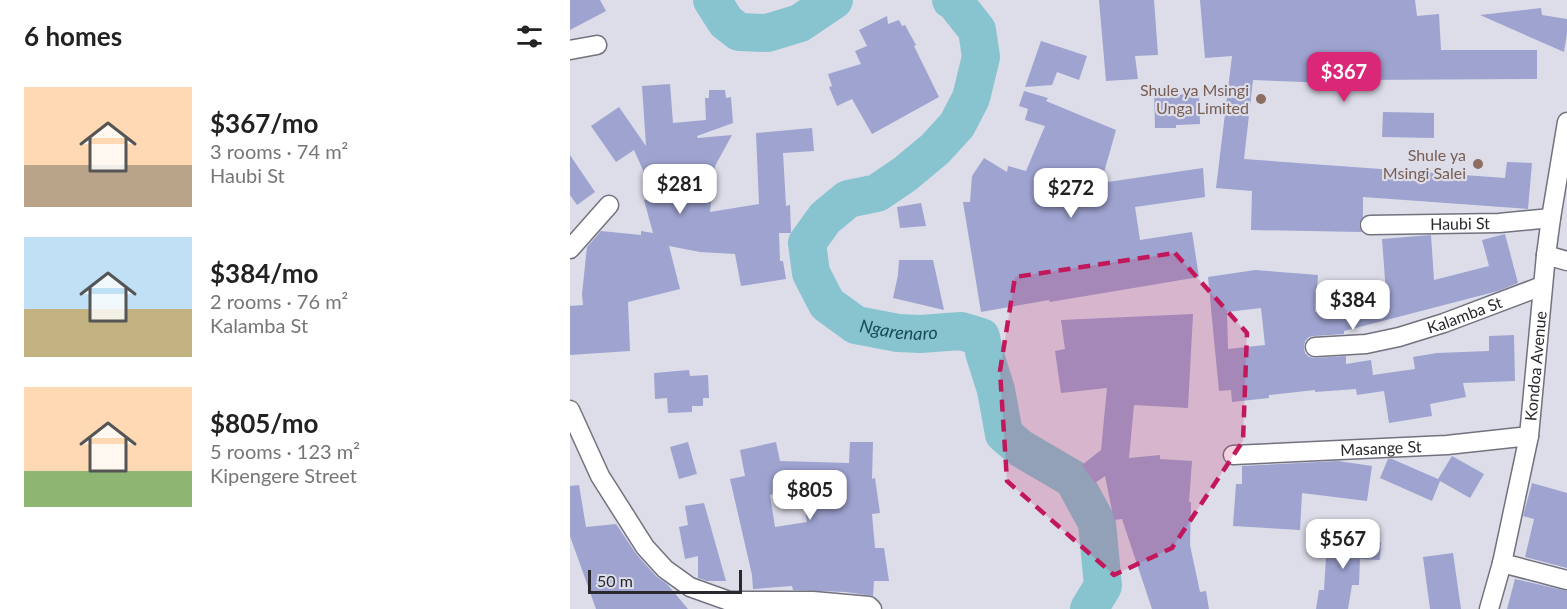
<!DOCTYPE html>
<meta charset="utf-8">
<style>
:root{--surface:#fff;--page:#f2f2f2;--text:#222;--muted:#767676;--accent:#db2777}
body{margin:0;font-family:Lato,sans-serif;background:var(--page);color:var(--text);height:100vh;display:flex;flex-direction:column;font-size:22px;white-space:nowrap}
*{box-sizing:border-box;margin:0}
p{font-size:20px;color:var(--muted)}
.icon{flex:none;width:33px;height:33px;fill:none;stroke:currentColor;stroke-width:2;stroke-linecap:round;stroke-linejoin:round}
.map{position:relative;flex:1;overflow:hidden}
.drawer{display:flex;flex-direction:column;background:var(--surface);width:570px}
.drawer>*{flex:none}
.scale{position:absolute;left:18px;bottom:15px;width:154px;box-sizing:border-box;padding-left:6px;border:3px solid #28282d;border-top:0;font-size:16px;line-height:21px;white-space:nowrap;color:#28282d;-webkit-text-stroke:4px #dcdde9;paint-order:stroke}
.price{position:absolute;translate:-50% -51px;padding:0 14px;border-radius:12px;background:#fff;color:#222;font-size:20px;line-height:39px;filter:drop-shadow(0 2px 3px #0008)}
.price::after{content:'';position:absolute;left:50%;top:36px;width:18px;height:14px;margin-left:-9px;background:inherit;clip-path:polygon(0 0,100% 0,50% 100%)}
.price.selected{background:var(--accent);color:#fff}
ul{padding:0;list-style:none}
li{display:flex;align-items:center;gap:18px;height:150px;padding:0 24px}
li span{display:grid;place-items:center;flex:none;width:168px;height:120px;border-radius:0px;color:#555}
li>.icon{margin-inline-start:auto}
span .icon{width:72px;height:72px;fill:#fffc;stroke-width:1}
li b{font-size:26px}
h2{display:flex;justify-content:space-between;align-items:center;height:72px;padding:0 24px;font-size:26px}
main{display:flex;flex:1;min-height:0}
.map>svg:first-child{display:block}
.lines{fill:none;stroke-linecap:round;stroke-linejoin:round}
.river{stroke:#87c4d0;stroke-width:38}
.building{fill:#9ea3d0;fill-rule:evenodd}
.street-casing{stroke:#71727d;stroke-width:21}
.street{stroke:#fff;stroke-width:18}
.marked{fill:#c2185b;fill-opacity:0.2;stroke:#c2185b;stroke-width:4.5;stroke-dasharray:12 8;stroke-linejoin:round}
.education-dot{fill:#8d6e63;stroke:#dcdde9;stroke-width:2}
.labels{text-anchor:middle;stroke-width:4.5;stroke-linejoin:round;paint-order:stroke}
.education-label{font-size:16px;fill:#785e54;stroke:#dcdde9;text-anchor:end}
.street-label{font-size:16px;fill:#28282d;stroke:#dcdde9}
.water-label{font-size:18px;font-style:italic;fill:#174c56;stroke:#dcdde9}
</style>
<main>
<section class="drawer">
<h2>6 homes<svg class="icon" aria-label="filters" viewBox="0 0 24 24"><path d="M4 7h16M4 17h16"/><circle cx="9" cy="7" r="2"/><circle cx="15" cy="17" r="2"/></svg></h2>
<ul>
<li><span style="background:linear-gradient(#ffd9b3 65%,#b9a48a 0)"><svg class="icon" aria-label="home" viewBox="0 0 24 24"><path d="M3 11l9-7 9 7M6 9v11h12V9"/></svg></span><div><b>$367/mo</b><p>3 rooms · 74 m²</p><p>Haubi St</p></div></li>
<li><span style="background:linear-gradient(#bfe0f5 60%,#c2b280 0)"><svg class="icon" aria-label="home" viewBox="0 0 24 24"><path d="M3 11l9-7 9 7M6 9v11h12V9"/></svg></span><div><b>$384/mo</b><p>2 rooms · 76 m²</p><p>Kalamba St</p></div></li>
<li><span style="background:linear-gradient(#ffd9b3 70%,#8fb573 0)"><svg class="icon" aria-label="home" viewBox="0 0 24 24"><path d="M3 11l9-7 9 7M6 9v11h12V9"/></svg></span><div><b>$805/mo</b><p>5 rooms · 123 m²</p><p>Kipengere Street</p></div></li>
</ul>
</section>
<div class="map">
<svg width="997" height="609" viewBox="0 0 997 609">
<rect width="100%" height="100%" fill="#dcdde9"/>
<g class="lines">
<g class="river">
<path d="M142,0l14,22 13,10 28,1 33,-10 34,-23"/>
<path id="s1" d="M381,0l3,1 23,29 4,27 -10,41 -14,27 -22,24 -30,25 -28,19 -29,6 -23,19 -18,25 4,30 16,31 29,21 42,8 22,1 41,-3 20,6 3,15 12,38 8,44 16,14 53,31 24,44 6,63 -14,23"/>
</g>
</g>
<path class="building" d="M0,0h30l6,11 -36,19z
M529,0h55l4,55 -23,1 3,23 -32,2z
M630,0h215l2,16 22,-2 2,36h96v29l-180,1 -1,4 -103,-4 -9,79 261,19 2,-16 25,1 -4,46 -165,-12v20l-4,8 3,7 -111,-2 1,-39 -36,-3 16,-132 -27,2z
M971,8l1,7 25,4v14l-3,19 -84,-37z
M317,16l1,8 11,-4 3,6 3,-1 11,20 -2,1 25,51 -67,37 -20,-35 -15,7 -8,-19 3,-1 -4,-12 33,-10 -6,-13 12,-5 -8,-16z
M471,41l46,15 -8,24 -22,-8 -5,13 -27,2z
M100,84l3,39 33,-3 -1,-22h4v-8h16l1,8 5,-1 2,26 -36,13 1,2 34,-3 -17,31 -5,46 49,-8 -3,-71 56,-5 2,23 -31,2 3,53 4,-1 1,28h-12l1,28h3l3,18 -45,7 -6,-32 -35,-2 -31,-6 11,43 -52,13 2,49 -60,4v-49l13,-1 -1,-11 5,-47 14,-16 40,4v-4l12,2 -9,-33 11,-3 -21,-47 -18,12 -25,-36 28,-19 27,39 -4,-60z
M605,88v7l24,-2 1,31 -24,1v3h-21l-1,-39z
M454,91l24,7 -2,3 70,29 -15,53 102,-15 2,29 -70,10 5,33 52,-8 7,45 -149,25 -1,-2 -68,12 -18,-110h7l2,-26 12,-18 23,14 1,-6 18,5 19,-45 -20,-6 3,-11 -9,-3z
M813,112l51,1v25l-52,-1z
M0,155l25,37 -18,13 -7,-10z
M351,203l5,23 -26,2 -3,-21z
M935,234l13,49 -20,8 -154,40v3l-30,2 -5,1 -4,4 -1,7 1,5 4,4 6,1 31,-2v8l25,-4 2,15 42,-6 -2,-12 24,-4 52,-2v-15l25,-1 1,46 -52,2 3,14 -36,7 2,12 -43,7 -5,-32 -27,4 -1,-6 -41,3v-2l-46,5v3l-37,4 -1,-12 -12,1 -4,-41h6h-6l-7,-73 47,-7 63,5 -3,37 71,-19 -4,-54 49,-4 3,45 55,-14 -7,-26zM691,308l4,37 -37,4 -1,-37z
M329,260h34l11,50 -51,-12 5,-23z
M623,314l-5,94 -54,-3 -5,53 31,-3v4l32,2 -3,41h2l-1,43 10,47 6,-1 3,18h-57l-30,-90 -8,1 -9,-44 -10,7 -13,-18 19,-15 6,-62 -46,5 -6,-42 10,-2 -4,-29z
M119,370l1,6 18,-1 1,23h-6v8h-11v6l-24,1 -1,-15 -12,1 -1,-26z
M118,442l9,32 -18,5 -9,-32z
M206,442l4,19 69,2 1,-21h23l-1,37 3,-1 5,35 -8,1 3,34h9l5,33h-15l-1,15 -27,-4 -53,-2 -1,-4 -39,3 -1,-14 -22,-96 15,-3 -5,-26zM231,488l6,34 -32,5 -5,-32z
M882,456l32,18 -14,24 -30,-17 -8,20 -52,-23 8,-19h4l46,20z
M768,461l34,5 -5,35 -65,-8 -2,37 -67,-4 3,-42h6v-18z
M962,483l35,10v75l-42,-11 9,-38 -11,-3z
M9,485l7,42 30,-3 21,31 20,22 10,7 21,25h-92l-26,-73v-50z
M134,503l22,78h-19l-9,-3v-22l-13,3 -6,-32 9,-2 -3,-19z
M752,539l59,3 -1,18 -20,-1 -1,26h-7l-4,24h-32l3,-19h5l2,-33h-5z
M883,553l8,56h-31l-7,-52z
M945,579l52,12v18h-60z"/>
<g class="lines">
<defs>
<g id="street">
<path d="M0,50l27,-5"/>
<path id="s2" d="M800,225l129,-2 52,-5"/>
<path d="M0,249l39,-44"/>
<path d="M976,255l21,6"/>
<path id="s3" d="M745,347l51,-3 33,-7 45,-14 98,-37"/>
<path d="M0,410l30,66 45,71 20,22 25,18 39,14h84l56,5 3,3"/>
<path id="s4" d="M663,455l214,-10 82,-9"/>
<path d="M932,563l65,17"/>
<path id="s5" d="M919,609l13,-46 27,-127 17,-181 5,-37 16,-96"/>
</g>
</defs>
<use href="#street" class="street-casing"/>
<use href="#street" class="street"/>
</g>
<path class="marked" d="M605,253l72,80 -4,108 -71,107 -58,27 -107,-94 -7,-110 15,-94z"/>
<g class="education-dot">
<circle cx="691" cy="99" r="6"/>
<circle cx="908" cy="164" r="6"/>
</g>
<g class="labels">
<g class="education-label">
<text x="679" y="96">Shule ya Msingi<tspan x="679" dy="18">Unga Limited</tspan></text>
<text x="896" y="161">Shule ya<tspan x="896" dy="18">Msingi Salei</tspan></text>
</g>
<g class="street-label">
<text dy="6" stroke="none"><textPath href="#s2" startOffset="90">Haubi St</textPath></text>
<text dy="6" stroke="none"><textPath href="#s3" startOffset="154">Kalamba St</textPath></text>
<text dy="6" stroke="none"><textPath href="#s5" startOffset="248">Kondoa Avenue</textPath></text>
<text dy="6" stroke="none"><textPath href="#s4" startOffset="148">Masange St</textPath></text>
</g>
<g class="water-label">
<text dy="6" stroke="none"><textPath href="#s1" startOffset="480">Ngarenaro</textPath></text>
</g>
</g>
</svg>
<div class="scale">50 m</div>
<b class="price selected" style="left:774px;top:103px">$367</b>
<b class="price" style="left:110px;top:215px">$281</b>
<b class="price" style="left:501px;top:219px">$272</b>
<b class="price" style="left:783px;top:331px">$384</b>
<b class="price" style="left:240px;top:521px">$805</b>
<b class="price" style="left:773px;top:570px">$567</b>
</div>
</main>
